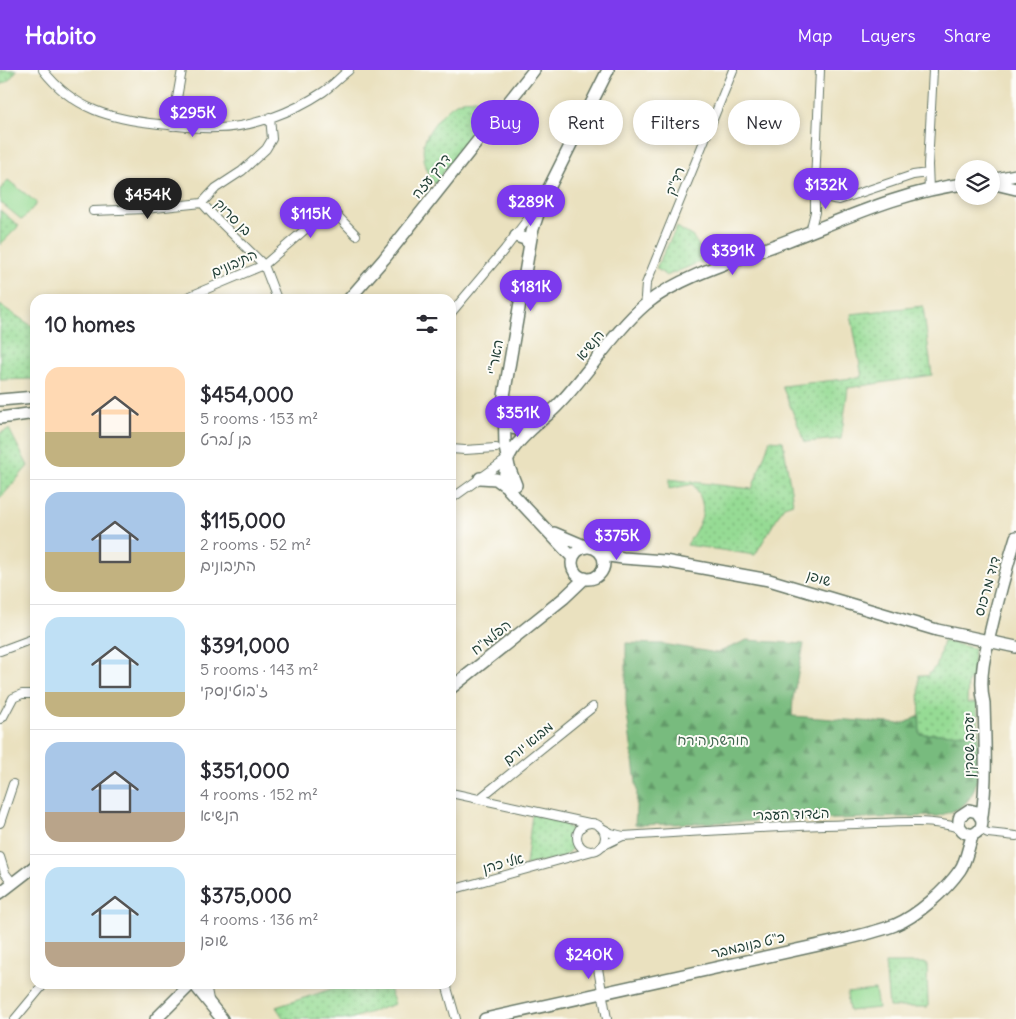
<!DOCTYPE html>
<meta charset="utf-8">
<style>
:root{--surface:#fff;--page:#f7f7f7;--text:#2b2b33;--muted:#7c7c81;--line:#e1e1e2;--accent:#7c3aed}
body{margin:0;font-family:Delius,"Playpen Sans Hebrew",sans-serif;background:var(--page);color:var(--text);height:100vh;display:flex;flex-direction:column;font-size:19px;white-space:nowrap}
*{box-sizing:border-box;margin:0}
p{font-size:16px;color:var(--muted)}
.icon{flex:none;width:28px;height:28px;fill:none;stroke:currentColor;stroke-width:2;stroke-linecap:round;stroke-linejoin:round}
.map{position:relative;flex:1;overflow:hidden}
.drawer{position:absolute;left:30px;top:224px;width:426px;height:695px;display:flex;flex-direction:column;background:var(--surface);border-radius:15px;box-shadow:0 2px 8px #0003}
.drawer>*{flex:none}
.banner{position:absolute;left:471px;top:30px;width:469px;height:45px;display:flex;gap:10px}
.buttons{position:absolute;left:955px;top:90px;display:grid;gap:10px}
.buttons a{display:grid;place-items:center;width:45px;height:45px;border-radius:50%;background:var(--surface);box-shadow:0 2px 8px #0003;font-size:25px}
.price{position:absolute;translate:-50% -42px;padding:0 11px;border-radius:18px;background:var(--accent);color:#fff;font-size:16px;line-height:32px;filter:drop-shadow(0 1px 2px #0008)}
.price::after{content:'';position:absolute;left:50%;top:30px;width:15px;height:11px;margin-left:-8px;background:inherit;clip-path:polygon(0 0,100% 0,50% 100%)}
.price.active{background:#222;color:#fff}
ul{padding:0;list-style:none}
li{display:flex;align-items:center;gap:15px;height:125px;padding:0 15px}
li+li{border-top:1px solid var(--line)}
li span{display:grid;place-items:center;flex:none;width:140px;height:100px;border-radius:15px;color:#555}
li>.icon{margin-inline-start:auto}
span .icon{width:60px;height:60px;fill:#fffc;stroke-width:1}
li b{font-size:21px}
h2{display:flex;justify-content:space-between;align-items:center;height:60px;padding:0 15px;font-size:21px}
.pill{padding:0 18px;border-radius:22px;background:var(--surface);box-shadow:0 2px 8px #0003;font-size:18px;line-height:45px}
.pill.active{background:var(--accent);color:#fff}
header{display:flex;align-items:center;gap:30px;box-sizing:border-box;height:70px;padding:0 25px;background:var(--accent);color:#fff}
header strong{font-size:24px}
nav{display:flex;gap:28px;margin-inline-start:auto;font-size:18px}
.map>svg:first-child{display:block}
.forest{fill:url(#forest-firs);stroke:#4c7c59}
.park{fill:url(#park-dots);stroke:#5a8c64}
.pitch{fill:#96db94;stroke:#5a8c64}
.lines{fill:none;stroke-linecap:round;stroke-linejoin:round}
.street-casing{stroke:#667665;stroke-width:10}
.secondary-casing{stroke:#667665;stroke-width:14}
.street{stroke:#fff;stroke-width:8}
.secondary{stroke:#fff;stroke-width:11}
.labels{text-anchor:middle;stroke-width:4;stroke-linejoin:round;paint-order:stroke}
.street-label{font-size:14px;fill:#1f3d34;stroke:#fdfcf7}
.park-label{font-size:14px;fill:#3d644c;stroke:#fdfcf7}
</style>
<header>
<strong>Habito</strong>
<nav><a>Map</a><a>Layers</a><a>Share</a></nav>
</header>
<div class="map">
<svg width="1016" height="949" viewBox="0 0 1016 949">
<defs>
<pattern id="forest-firs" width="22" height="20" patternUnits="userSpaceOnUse" patternTransform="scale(1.25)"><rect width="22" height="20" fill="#78bb7e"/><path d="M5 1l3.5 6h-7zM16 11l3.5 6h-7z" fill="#629968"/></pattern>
<pattern id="park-dots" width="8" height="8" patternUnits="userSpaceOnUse" patternTransform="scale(1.25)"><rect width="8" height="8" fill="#96db94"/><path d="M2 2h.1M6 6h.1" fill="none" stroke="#7ab37a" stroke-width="1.8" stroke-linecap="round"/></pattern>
</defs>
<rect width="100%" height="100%" fill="#fdfcf7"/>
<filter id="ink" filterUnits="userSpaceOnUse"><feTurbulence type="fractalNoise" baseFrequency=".02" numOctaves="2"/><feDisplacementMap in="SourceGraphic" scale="10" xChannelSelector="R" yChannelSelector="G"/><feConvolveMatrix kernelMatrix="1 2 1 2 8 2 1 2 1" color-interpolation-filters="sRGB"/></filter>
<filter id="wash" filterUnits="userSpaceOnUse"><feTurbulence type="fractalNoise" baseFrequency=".0096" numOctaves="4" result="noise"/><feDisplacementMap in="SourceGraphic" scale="20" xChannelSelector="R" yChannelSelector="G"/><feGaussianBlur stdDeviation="1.12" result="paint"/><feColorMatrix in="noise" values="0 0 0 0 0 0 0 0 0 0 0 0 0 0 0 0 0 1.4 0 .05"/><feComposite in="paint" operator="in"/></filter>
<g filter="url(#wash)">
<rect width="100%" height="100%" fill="#eae1bf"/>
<path class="forest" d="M747,570l57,4 -11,54 -1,18 110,8 17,-8 1,18 59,-1c-1,23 4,58 -18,74 -6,4 -15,6 -22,9l-304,9 2,-34 -11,-85v-63l37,1 54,9z"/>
<path class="park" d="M0,0h17l-8,10 -9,6z
M475,29l19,6 -59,79c-8,-10 -14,-28 -11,-41 4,-14 24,-39 39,-43 3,-1 8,0 12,-1z
M0,140l19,16 -19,19z
M677,157l16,10 12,18 54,-17 2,4 -63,21 -32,13 -10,-8z
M0,235l35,23v51l-35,1z
M923,236l9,69 -84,13 -7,51 -36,3 -23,-56 80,-9 -11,-63z
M9,359l19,37 -28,33v-66z
M770,370l13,1 10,62 -9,3 -29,49 -68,-10c14,-24 24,-35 6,-61l-24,5v-10l83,10z
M943,571l31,7 -1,31 -5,2 -1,22h10l2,30 -59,1 -1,-59 8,1 10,-11z
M532,744l28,7 11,8 3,11 -2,8 -8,9 -38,8z
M885,893h42l1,44h-39z
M347,914h40l8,20 -45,15h-66l-8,-12z"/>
<path class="pitch" d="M8,110l29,23 -15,17 -22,-18v-12z
M875,920l3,18 -29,3 -2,-18z"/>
</g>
<g filter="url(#ink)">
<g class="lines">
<defs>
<path id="street" d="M43,0c31,40 68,49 116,54 19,2 38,5 57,4 36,0 77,-16 107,-36 9,-6 17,-15 26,-22
M172,56l10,-56
M815,113c6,10 11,16 24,17l74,-25 15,-2
M929,120l-1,-25 5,-95
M202,133l12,13 50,49 13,34
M93,141l52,-2 57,-6 14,-15 26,-17 24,-22 6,-10 -2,-22
M810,162l5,-20v-29l5,-113
M183,229l81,-34 66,-57 26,27
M647,233l-2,-6 1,-13 87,-214
M451,243l54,-64 32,-42
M451,379l14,1 31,-2
M451,429l56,-40
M0,581l35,-13
M0,649l3,-2 10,-19 9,-4h12
M451,723l138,30
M479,729l114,-92
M0,753l13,-39
M577 767a14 14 0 1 1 28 0a14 14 0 1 1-28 0Z
M600,757l11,6 12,3c78,-5 156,-10 234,-12 31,-1 72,-6 102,4
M980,759l8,4 28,3
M600,777l23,-11
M0,787l5,16 7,9
M451,820l145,-40
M597,893l10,56
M206,914l3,16
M446,914l10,35
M15,949l29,-35"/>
<path id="secondary" d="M991,110l25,-5
M991,113l25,6
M516,166l9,3 4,5
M349,229l35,-40 150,-189
M0,330l35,-3
M0,348l35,-5
M504,350c6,12 19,10 30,7
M480,408l16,1 11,8
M516,415l-7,-18 -4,-20 -1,-51 28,-164 10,-30 66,-132
M554,463l33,14
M572 493a16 16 0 1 1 32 0a16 16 0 1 1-32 0Z
M602,485l21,3 41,3 105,19 168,50 79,17
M573,488l-65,-69c-15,-36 26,-60 48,-82 31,-31 57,-75 90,-103 34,-28 96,-46 138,-62 58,-22 118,-51 180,-58
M451,618l113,-90 21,-20
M981,748l-4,-6 -8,-2 -9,6c-6,15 14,26 21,11 2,-4 0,-7 1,-11 5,-37 3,-76 2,-113 -5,-20 -1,-42 4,-61 8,-35 17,-70 28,-105
M0,823l35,-27
M194,914l28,35
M156,949l35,-35
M485,949l361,-80c16,-4 33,-8 49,-14 22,-9 51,-35 65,-55 7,-10 8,-24 13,-36"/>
</defs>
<use href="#street" class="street-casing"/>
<use href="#secondary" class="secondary-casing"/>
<use href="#street" class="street"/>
<use href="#secondary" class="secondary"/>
</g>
</g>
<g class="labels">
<g class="street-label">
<text transform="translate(431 106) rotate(-51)" y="5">דרך עזה</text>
<text transform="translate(675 111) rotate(-68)" y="5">רד"ק</text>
<text transform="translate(233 147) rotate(45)" y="5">בן סרוק</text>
<text transform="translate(234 193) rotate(-24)" y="5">התיבונים</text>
<text transform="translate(590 275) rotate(-50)" y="5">הנשיא</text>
<text transform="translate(495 287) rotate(-80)" y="5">האר"י</text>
<text transform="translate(819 508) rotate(17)" y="5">שופן</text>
<text transform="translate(987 516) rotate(-74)" y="5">דוד מרכוס</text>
<text transform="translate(491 567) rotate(-39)" y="5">הפלמ"ח</text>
<text transform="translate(528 673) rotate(-39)" y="5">מבוא יורם</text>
<text transform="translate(969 675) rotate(-90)" y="5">יעקב שסקין</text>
<text transform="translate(791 744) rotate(-2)" y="5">הגדוד העברי</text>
<text transform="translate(503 793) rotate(-15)" y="5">אלי כהן</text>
<text transform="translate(748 875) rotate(-13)" y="5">כ"ט בנובמבר</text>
</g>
<g class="park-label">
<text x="713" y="675">חורשת הירח</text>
</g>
</g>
</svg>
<div class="buttons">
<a><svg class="icon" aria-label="layers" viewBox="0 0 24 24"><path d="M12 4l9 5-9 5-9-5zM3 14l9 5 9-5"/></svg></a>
</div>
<b class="price" style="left:193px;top:68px">$295K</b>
<b class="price" style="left:826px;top:140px">$132K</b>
<b class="price active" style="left:148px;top:150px">$454K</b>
<b class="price" style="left:531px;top:157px">$289K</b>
<b class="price" style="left:311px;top:169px">$115K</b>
<b class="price" style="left:733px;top:206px">$391K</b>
<b class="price" style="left:531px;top:242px">$181K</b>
<b class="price" style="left:518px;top:368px">$351K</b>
<b class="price" style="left:617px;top:491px">$375K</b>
<b class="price" style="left:589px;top:910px">$240K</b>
<div class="banner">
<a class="pill active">Buy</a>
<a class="pill">Rent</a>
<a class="pill">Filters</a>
<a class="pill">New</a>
</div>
<section class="drawer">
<h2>10 homes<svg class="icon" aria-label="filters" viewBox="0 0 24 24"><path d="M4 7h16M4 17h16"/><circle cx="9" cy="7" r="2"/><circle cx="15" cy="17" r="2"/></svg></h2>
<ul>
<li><span style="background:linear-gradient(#ffd9b3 65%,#c2b280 0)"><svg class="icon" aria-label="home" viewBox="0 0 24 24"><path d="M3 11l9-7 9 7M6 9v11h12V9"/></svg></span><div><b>$454,000</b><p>5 rooms · 153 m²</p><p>בן לברט</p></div></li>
<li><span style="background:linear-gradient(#a9c7e8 60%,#c2b280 0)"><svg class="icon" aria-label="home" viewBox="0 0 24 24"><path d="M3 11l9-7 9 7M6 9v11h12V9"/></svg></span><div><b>$115,000</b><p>2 rooms · 52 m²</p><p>התיבונים</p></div></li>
<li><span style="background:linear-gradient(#bfe0f5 75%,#c2b280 0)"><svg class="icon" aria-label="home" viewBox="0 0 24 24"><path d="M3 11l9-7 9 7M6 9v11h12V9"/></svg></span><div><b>$391,000</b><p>5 rooms · 143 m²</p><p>ז'בוטינסקי</p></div></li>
<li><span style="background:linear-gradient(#a9c7e8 70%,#b9a48a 0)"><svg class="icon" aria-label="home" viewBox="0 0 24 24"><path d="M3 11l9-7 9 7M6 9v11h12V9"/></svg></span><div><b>$351,000</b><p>4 rooms · 152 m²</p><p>הנשיא</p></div></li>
<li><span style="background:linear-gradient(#bfe0f5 75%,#b9a48a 0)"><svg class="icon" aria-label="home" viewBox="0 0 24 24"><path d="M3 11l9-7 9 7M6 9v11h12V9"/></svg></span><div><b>$375,000</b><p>4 rooms · 136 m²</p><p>שופן</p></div></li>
</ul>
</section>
</div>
